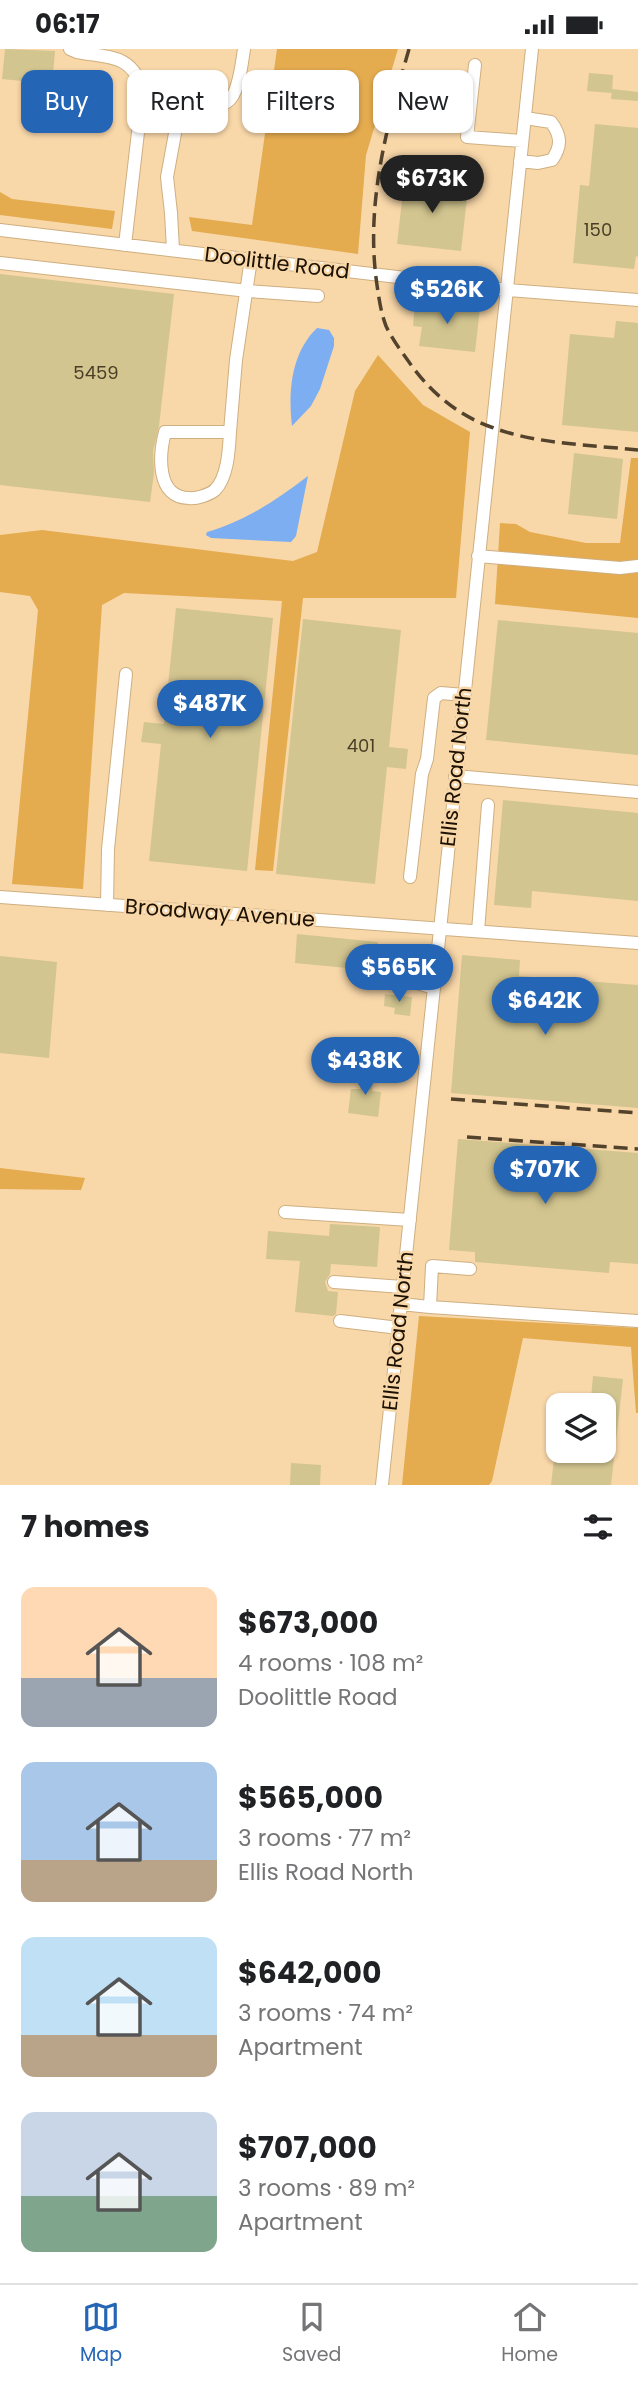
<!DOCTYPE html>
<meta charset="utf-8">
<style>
:root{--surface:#fff;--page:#f2f2f2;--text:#202124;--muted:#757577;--line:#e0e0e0;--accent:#2565b6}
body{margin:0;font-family:Poppins,sans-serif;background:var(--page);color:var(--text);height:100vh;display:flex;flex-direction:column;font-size:26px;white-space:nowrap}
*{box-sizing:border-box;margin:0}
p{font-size:23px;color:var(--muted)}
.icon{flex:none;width:38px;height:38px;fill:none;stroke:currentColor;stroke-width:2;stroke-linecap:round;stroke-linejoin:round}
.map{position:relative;height:1436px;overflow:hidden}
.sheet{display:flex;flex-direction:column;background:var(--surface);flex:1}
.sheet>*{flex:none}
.top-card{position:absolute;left:21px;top:21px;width:597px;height:63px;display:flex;gap:14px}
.buttons{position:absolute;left:546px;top:1344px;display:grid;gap:14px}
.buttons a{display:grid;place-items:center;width:70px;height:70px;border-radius:14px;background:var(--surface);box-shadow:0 2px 5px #0004;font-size:35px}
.price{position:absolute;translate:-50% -60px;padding:0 16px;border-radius:24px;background:var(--accent);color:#fff;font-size:23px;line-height:46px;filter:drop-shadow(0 2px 4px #0008)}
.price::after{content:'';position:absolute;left:50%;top:42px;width:21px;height:16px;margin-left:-10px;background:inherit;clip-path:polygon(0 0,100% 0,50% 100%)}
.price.selected{background:#222;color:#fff}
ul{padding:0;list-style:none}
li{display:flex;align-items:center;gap:21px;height:175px;padding:0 21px}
li span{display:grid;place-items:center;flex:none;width:196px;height:140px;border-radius:14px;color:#555}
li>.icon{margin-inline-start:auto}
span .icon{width:84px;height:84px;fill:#fffc;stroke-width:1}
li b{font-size:30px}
h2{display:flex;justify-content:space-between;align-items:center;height:84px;padding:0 21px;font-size:30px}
.tag{padding:0 24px;border-radius:14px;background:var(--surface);box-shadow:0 2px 5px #0004;font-size:24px;line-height:63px}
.tag.selected{background:var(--accent);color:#fff}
.status{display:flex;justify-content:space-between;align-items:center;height:49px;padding:0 35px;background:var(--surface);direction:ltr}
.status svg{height:19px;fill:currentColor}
.menu{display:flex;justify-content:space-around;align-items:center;height:98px;border-top:2px solid var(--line);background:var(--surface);font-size:19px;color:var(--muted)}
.menu a{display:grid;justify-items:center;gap:4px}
.menu .selected{color:var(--accent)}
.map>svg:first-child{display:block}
.green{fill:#e4ab4f}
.water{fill:#7caef1}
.building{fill:#d2c590}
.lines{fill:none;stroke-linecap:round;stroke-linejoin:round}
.minor-casing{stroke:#ceaf81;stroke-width:14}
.minor{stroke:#fff;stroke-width:12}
.rail{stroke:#53422c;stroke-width:3.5;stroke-dasharray:14 7;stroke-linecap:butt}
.labels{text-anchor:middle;stroke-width:5;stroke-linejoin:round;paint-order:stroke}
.number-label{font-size:18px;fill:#4a3e26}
.street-label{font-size:21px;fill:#1c1102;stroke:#f8d7a9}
</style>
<div class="status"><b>06:17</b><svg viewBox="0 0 49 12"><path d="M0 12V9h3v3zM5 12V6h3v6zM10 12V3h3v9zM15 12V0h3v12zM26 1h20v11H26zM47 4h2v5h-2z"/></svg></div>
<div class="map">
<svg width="638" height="1436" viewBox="0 0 638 1436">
<rect width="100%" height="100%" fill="#f8d7a9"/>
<path class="green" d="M277,0h121l-32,106 -8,99 -166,-23 -3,-14 63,8z
M0,143l12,7 103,12 -3,18 -112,-14z
M378,306l45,50 47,27 -14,166h-153l-30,273 -18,-1 27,-269 -158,-8 -22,12 -19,284 -71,-5 26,-274 -8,-14 -30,-4v-57l42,-5 251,31 24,-9 38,-161z
M631,409h7v160l-143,-14 5,-81 16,1 14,8 56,11h34z
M0,1119l85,10 -4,12 -81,-1z
M419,1267l219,12v85h-2l-5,-66 -108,-9 -31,143 -3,4h-87z"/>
<path class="water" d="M317,279l12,2 5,8v8l-14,43 -9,17 -19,20c-4,-34 -1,-73 25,-98z
M308,427l-12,60 -5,6 -80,-4 -5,-3 1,-3c40,-12 68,-31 101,-56z"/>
<path class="building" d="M5,0l50,2 -3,33 -50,-5z
M589,24l24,2 -1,18 -25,-2z
M612,40l26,3v9l-27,-2z
M595,75l43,4v129l-2,-1 -2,13 -61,-6 7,-78 9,1z
M423,121l18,2 -2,15 29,3 -7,61 -64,-7 7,-61 17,2z
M0,225l174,20 -15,132 -6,25 1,22 -4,29 -150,-17z
M415,252l65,7 -5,44 -56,-6 3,-19 -9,-1z
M616,272l22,2v109l-76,-7 8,-91 44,4z
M574,404l49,6 -6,60 -49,-5z
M176,559l97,10 -26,253 -98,-10 12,-117 -20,-2 3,-20 20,2z
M303,570l98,11 -12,117 19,2 -2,20 -19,-2 -12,117 -99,-10z
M498,571l140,13v122l-152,-15z
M503,751l135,13v88l-106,-10 -1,17 -37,-3z
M297,885l81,8 -2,20h2v9l-83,-8z
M462,906l58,5 -1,16 119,9v123l-187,-15z
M0,907l57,6 -8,96 -49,-5z
M385,945l27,3 -2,19 -16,-2 1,-6 -11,-2z
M362,1020l12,1 -2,21 9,1 -3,25 -30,-4 3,-24h9z
M458,1090l180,14v111l-28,-2 -1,11 -134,-11v-10l-26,-2z
M330,1175l50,3 -3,40 -46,-3 -1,10 -5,8 3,9 10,1 -2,22 -3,2 -38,-4 5,-51 -34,-2 2,-28 61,5z
M593,1327l30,3 -12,106h-60l4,-34h49v-46h-44l1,-10 30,3z
M291,1414l30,2 -1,20h-30z"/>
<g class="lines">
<defs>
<path id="minor" d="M70,0l7,3c32,6 53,1 66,37l-18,156
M475,16l-8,72 55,4
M520,112l18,2 14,-3c10,-14 9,-25 -1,-38l-26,-4
M0,181l507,60 131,10
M173,201l-2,-37 -4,-36 11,-60 5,-6c13,-4 32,-2 44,-9 12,-7 15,-41 17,-53
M0,214l248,28 70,5
M230,383h-65c-6,23 -9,66 24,66 7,1 20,-3 26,-8 13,-13 14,-41 15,-58l6,-72 15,-101
M478,507l142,12 18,-2
M455,727l183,16
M410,828l12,-103 5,-15 7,-61 7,-5 23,2
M0,848l638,46
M107,856l1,-56 18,-175
M478,882l10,-126
M388,902l-2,16 3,8 45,13
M285,1163l125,8
M334,1233l69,5
M401,1255l29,3 2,-41 38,3
M430,1258l208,14
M340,1272l59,7
M382,1436l150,-1436"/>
</defs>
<use href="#minor" class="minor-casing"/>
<use href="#minor" class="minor"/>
<path class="rail" d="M409,0c-22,77 -44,155 -32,236 2,14 4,28 9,41 6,13 15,25 23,36 20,29 48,53 82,65 44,17 100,18 147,23
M451,1050l187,14
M467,1088l171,12"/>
</g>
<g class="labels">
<g class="number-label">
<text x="598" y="187">150</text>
<text x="96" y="330">5459</text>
<text x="361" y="703">401</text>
</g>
<g class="street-label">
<text transform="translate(277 214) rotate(7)" y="7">Doolittle Road</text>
<text transform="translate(456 718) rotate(-84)" y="7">Ellis Road North</text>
<text transform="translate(220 864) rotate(4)" y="7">Broadway Avenue</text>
<text transform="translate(398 1282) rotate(-84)" y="7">Ellis Road North</text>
</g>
</g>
</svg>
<div class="buttons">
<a><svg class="icon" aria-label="layers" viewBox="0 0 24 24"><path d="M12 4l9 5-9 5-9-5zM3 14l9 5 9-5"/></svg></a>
</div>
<b class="price selected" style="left:432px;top:166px">$673K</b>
<b class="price" style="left:447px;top:277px">$526K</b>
<b class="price" style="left:210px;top:691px">$487K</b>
<b class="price" style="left:399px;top:955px">$565K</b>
<b class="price" style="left:545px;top:988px">$642K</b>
<b class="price" style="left:365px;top:1048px">$438K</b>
<b class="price" style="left:545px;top:1157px">$707K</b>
<div class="top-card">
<a class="tag selected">Buy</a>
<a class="tag">Rent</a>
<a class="tag">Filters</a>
<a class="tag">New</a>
</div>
</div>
<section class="sheet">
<h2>7 homes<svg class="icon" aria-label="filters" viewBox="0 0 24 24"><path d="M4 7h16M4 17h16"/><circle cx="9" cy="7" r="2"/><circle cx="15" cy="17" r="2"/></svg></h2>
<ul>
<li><span style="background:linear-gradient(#ffd9b3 65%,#9aa5b1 0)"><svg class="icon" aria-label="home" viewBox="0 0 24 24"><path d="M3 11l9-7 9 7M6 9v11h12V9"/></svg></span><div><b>$673,000</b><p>4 rooms · 108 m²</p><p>Doolittle Road</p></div></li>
<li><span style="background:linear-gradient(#a9c7e8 70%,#b9a48a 0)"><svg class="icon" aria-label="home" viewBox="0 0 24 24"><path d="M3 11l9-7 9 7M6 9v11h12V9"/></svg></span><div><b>$565,000</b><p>3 rooms · 77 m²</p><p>Ellis Road North</p></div></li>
<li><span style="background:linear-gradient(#bfe0f5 70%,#b9a48a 0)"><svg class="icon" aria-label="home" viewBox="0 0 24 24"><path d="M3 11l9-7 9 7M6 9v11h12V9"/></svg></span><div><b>$642,000</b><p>3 rooms · 74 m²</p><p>Apartment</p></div></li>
<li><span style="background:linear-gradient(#c9d6e8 60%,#7fa58c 0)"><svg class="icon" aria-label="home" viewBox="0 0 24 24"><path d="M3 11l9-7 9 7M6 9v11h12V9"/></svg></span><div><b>$707,000</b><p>3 rooms · 89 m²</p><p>Apartment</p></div></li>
</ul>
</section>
<nav class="menu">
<a class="selected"><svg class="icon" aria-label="map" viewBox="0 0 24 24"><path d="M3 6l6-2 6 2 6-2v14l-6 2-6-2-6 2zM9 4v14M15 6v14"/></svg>Map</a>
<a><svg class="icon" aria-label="saved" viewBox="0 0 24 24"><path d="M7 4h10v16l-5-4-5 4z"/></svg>Saved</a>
<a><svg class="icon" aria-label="home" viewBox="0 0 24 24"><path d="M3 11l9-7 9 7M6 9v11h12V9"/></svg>Home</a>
</nav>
